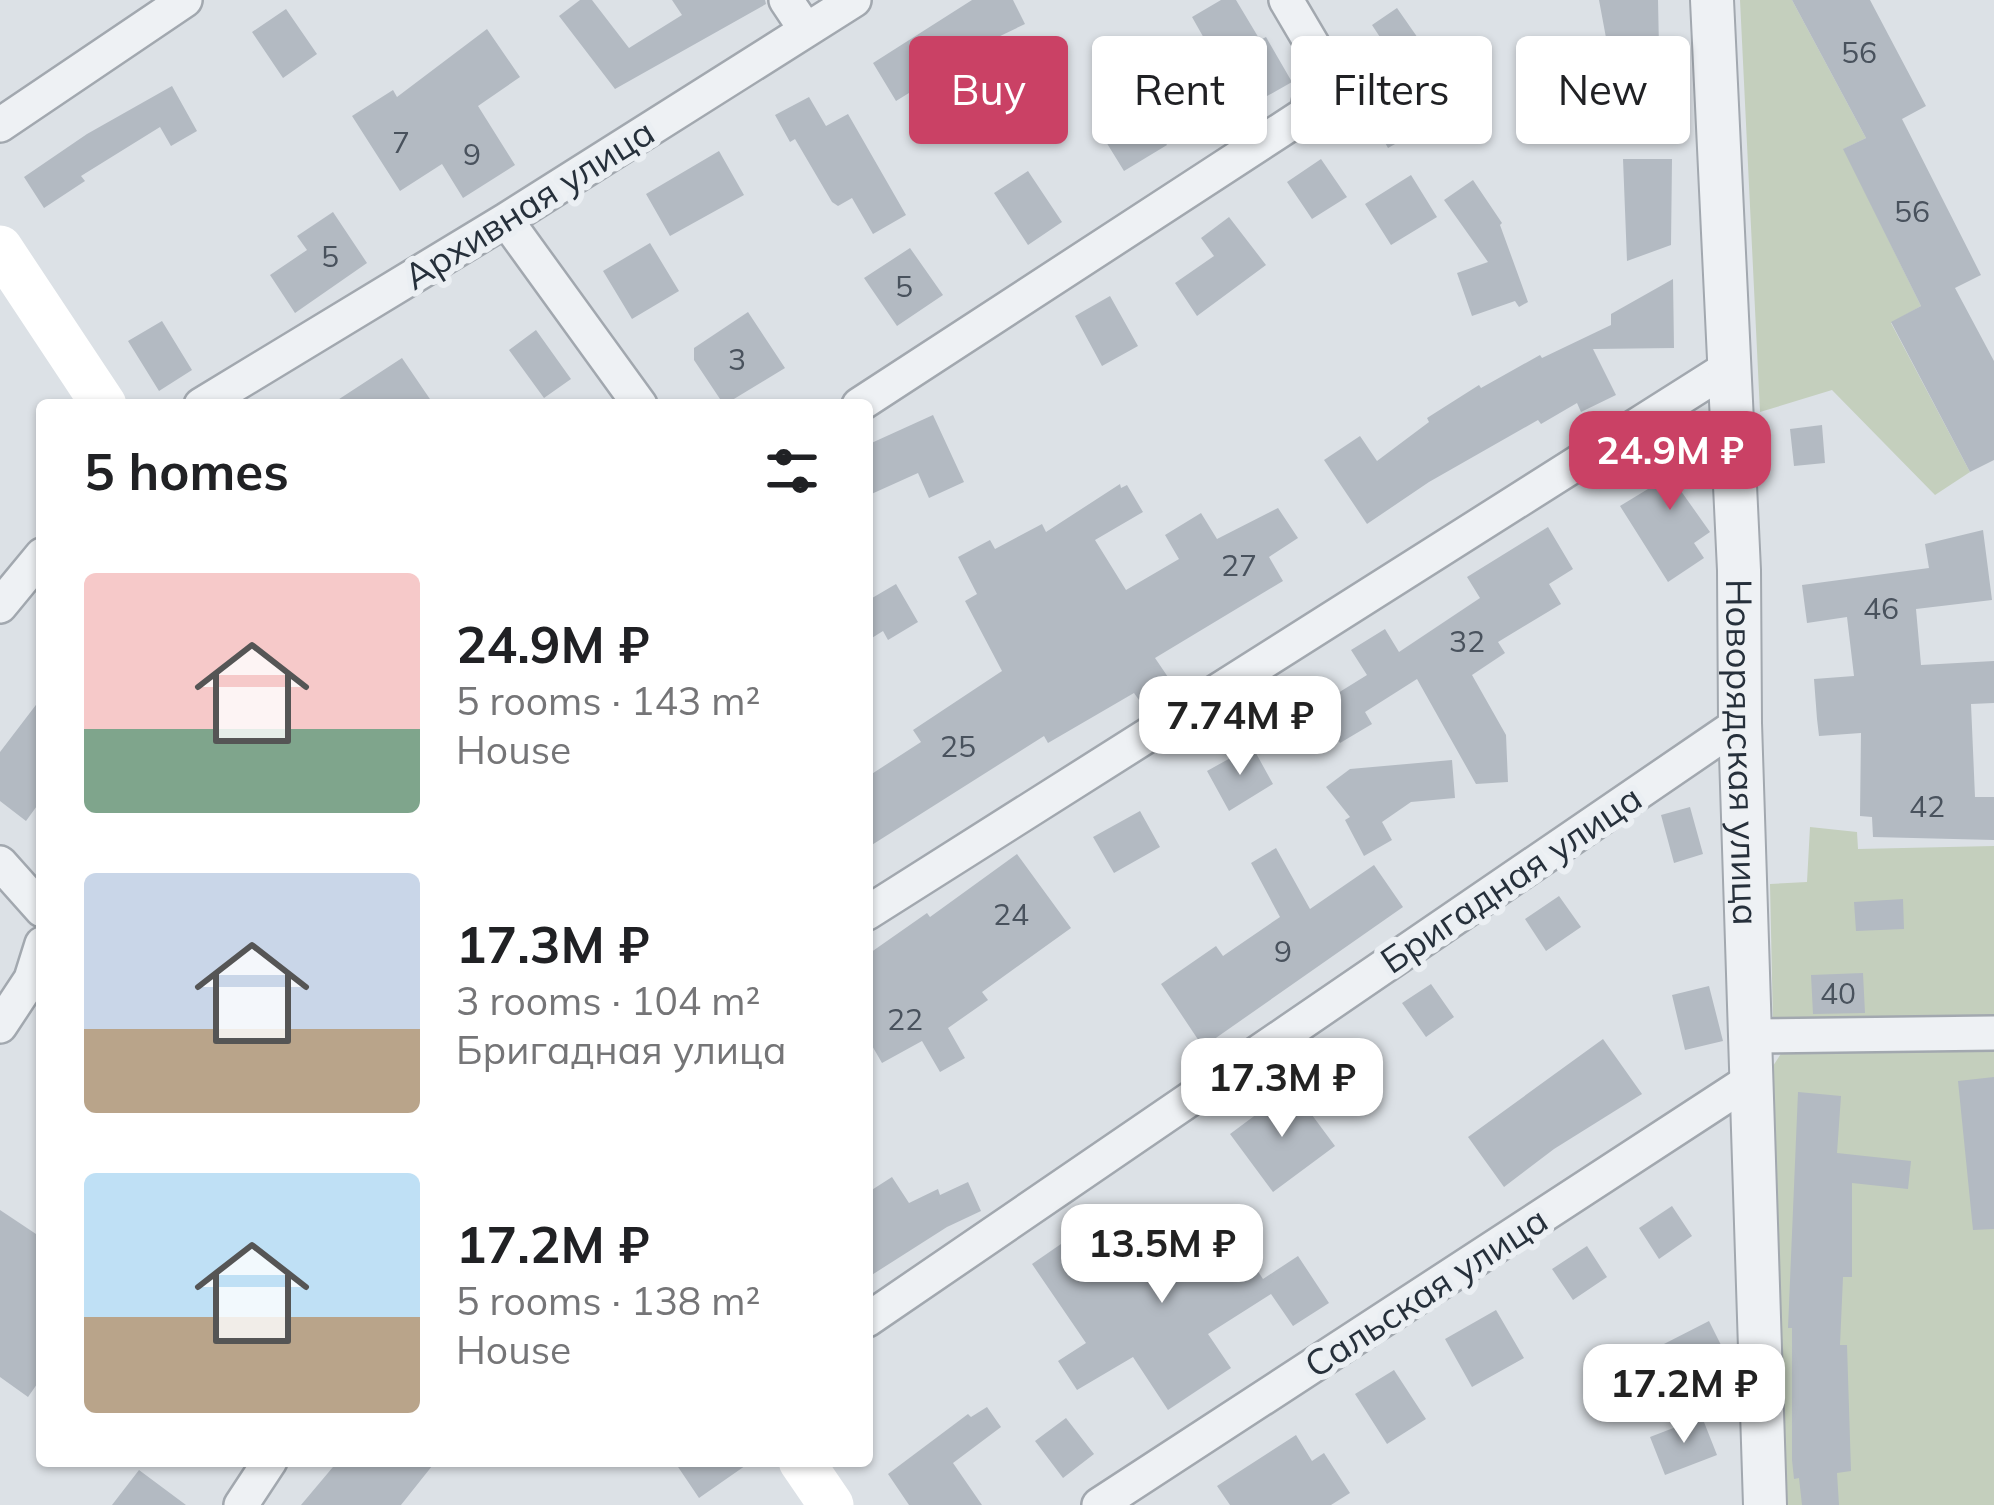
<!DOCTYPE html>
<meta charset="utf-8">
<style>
:root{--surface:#fff;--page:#f6f6f6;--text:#202124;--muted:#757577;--accent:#ca4165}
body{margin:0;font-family:Mulish,sans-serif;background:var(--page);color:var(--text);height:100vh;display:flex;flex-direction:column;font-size:45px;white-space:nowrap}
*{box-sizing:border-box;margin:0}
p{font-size:39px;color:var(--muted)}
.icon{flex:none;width:66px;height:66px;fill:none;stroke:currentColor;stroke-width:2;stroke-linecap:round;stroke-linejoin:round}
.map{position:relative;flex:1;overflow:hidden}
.details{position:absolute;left:36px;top:399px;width:837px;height:1068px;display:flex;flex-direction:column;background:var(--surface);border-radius:12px;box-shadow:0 3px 9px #0004}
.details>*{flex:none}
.banner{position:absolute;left:909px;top:36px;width:903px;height:108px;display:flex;gap:24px}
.price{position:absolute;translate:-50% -102px;padding:0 27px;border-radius:24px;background:#fff;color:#222;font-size:39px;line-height:78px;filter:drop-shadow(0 3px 6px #0008)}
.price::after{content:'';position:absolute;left:50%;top:72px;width:36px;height:27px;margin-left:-18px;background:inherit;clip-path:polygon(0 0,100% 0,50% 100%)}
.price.current{background:var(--accent);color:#fff}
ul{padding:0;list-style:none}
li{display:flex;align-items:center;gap:36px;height:300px;padding:0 48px}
li span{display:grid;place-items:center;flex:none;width:336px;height:240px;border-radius:12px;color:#555}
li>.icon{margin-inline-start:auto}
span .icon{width:144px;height:144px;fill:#fffc;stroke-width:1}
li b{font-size:51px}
h2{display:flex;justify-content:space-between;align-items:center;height:144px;padding:0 48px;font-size:51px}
.tag{padding:0 42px;border-radius:12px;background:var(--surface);box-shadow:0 3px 9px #0004;font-size:42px;line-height:108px}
.tag.current{background:var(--accent);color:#fff}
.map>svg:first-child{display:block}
.green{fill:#c4cfbd}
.building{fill:#b3bac2}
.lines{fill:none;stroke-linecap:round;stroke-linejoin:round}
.minor-casing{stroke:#a2a8af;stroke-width:38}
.tertiary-casing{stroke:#a2a8af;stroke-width:46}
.minor{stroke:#eef1f4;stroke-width:33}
.tertiary{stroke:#eef1f4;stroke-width:42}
.secondary{stroke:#fff;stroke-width:45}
.labels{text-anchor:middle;stroke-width:12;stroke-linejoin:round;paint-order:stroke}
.number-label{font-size:30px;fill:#49525d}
.street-label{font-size:36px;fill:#26303b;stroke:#ebeff3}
</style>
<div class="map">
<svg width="1994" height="1505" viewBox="0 0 1994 1505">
<rect width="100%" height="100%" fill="#dce1e6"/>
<path class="green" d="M1740,0h52l74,138 -22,11 77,157 -30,17 79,149 -35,23 -103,-105 -72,22z
M1810,827l47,5 1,17 136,-3v170l-221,9 -3,-141 37,-2z
M1994,1041v464h-216l-5,-439 11,-17z"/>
<path class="building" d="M580,0h12l37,48 53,-33 -10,-15h93l1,4 -151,85 -56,-73z
M972,0h41l12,24 -29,14 18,34 -28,16 -17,-32 -73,45 -23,-38z
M1221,0h15l24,40 6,-3 26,45 -48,27 -52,-92z
M1599,0h59l2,97h-43z
M1792,0h78l56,106 -24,13 79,156 -26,13 39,73v99l-24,12 -79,-150 30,-16 -78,-157 23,-11z
M1397,8l46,66 -27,18 -44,-67z
M286,9l31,45 -34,24 -31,-46z
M487,29l33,48 -42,29 37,59 -52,33 -21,-34 -42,27 -48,-75 41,-26 4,7z
M1368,56l45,78 -25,14 -44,-79z
M172,86l25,45 -26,15 -11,-19 -79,49 4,5 -41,27 -20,-31 63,-43z
M809,97l17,29 22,-12 58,101 -33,19 -21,-36 -14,8 -6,-4 -37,-63 -5,3 -15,-27z
M1138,98l29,47 -43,26 -29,-47z
M719,151l25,44 -74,41 -24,-42z
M1321,159l26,38 -35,22 -25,-37z
M1623,159h49l-1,86 -44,16z
M1028,171l34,51 -34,23 -34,-52z
M1411,175l26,42 -46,28 -26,-41z
M1473,180l29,43 -2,2 28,77 -9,5 -4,-6 -43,15 -15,-43 31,-11 -44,-62z
M333,212l34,51 -72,50 -25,-38 37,-25 -10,-14z
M1229,217l37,48 -69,51 -22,-33 39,-27 -13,-18z
M650,243l29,48 -47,28 -29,-48z
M910,248l33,47 -46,31 -33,-48z
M1673,279l1,69 -81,1 23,46 -35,17 -4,-9 -36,21 -3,-4 -109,62 -62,42 -43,-64 36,-24 17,25 52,-39 -2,-4 52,-33 2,3 59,-33 2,3 69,-33v-11z
M1110,296l28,50 -36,20 -27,-50z
M748,312l37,56 -61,37 -30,-45v-12z
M162,321l30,49 -33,21 -31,-50z
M536,330l35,49 -27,19 -35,-48z
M402,358l32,47h-104z
M933,415l31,67 -35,16 -11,-25 -51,23v-51z
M1822,425l3,38 -31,3 -4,-37z
M1685,435l20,30 -29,19 34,48 -16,11 10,15 -36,24 -48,-76 46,-28 -14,-20z
M1120,484l1,4 6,-3 16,27 -48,28 31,50 53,-31 -14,-24 36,-22 16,26 61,-31 20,30 -29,19 14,24 -128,77 15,22 -31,20 -5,-7 -86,50 -4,-7 -177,112v-71l54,-35 -8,-12 89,-59 -37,-70 12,-7 -19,-37 32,-17 5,9 47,-25 4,8z
M1548,527l25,42 -24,15 12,20 -63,38 7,11 -33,22 34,60 2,47 -32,2 -59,-105 -52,33 7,12 -32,19 -23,-37 50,-31 -16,-25 34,-21 14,23 81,-54 -13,-21z
M1983,530l9,70 -76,9 5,56 73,-4v42l-23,1 4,93h19v43l-121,-3 -1,-20 -12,-1 1,-83 -42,3 -2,-17 -3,-40 40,-3 -7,-59 -40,6 -5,-38 127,-17 -4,-24z
M896,584l22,38 -30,18 -5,-9 -16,10v-40z
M42,697v102l-16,22 -26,-20v-49z
M1252,746l21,38 -44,27 -22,-40z
M1452,760l3,38 -44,4 -29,20 10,18 -28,16 -19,-36 5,-3 -24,-30 24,-18z
M1690,807l13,47 -29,9 -13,-48z
M1140,811l20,36 -46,26 -21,-36z
M1276,848l34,61 64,-44 29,42 -200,140 -42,-63 55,-38 7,10 57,-39 -29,-54z
M1017,854l54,74 -89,64 6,8 -40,28 17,30 -25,14 -18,-31 -40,22 -15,-26v-82l60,-42 3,4z
M1559,896l22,31 -35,24 -21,-32z
M1903,899l1,30 -48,2 -2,-29z
M1863,973l2,40 -52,1 -2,-39z
M1431,984l23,33 -28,20 -24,-34z
M1709,986l14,55 -38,9 -13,-55z
M1603,1039l39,55 -88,55 -50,38 -36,-50z
M1994,1077v152l-21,1 -15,-149z
M1292,1088l43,58 -62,46 -43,-58z
M1798,1092l43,4 -4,57 74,8 -3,28 -56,-6v94h-9l-3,68h7l4,126 -14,2 2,32h-37l-3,-27 -5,1 -2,-19v-132h-4z
M892,1177l17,26 29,-14 2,6 28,-13 13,29 -34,16 -80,51v-85z
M1672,1206l20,30 -33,23 -20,-31z
M0,1210l42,28v139l-14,20 -28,-20z
M1090,1224l20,29 47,-29 29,47 49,-34 28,42 35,-23 31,47 -36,23 -22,-32 -63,40 23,34 -63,42 -35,-53 -56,33 -19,-29 28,-18 -54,-79z
M1587,1246l20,31 -34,23 -21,-31z
M1496,1310l28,48 -52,29 -27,-48z
M1709,1321l16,32v12l-42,21 -21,-41z
M1394,1370l32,49 -39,25 -32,-50z
M987,1407l14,20 -48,36 29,42h-73l-21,-31 80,-60 3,3z
M1702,1417l15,38 -52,20 -15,-38z
M1066,1418l28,36 -31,24 -28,-37z
M1296,1435l16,26 12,-8 26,40 -19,12h-101l-13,-19z
M338,1461h98l-35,44h-100z
M674,1461h78l-53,37z
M139,1470l47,35h-74z"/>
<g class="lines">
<defs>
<path id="minor" d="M786,0l20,30
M0,125l185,-125
M506,220l134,185
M201,405l305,-185 348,-220
M859,405l448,-292 12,-57 -33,-56
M0,606l42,-51
M0,863l42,47
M867,913l862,-546
M0,1026l31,-47 11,-35
M1751,1036l243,-3
M867,1320l873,-597
M241,1505l29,-44
M1099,1505l653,-426"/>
<g id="tertiary">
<path id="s1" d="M1712,0l27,570 1,153 25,782"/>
</g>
</defs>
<use href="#minor" class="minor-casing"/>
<use href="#tertiary" class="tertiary-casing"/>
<use href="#minor" class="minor"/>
<use href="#tertiary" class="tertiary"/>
<path class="secondary" d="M0,248l104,157
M801,1461l30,44"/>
</g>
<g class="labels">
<g class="number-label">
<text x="1859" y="63">56</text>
<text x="401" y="153">7</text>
<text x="472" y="165">9</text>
<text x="1912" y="222">56</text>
<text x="330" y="267">5</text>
<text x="904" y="297">5</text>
<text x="737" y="370">3</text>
<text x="1239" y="576">27</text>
<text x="1881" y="619">46</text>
<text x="1467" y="652">32</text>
<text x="958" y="757">25</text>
<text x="1927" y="817">42</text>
<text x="1011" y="925">24</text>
<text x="1283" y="962">9</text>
<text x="1838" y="1004">40</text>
<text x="905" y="1030">22</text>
</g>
<g class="street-label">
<text transform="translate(529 204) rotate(-32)" y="13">Архивная улица</text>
<text dy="13" stroke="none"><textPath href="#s1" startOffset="753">Новорядская улица</textPath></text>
<text transform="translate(1511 879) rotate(-34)" y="13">Бригадная улица</text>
<text transform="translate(1426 1292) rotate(-33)" y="13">Сальская улица</text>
</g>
</g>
</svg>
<b class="price current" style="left:1670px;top:513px">24.9M ₽</b>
<b class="price" style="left:1240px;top:778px">7.74M ₽</b>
<b class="price" style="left:1282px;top:1140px">17.3M ₽</b>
<b class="price" style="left:1162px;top:1306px">13.5M ₽</b>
<b class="price" style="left:1684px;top:1446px">17.2M ₽</b>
<div class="banner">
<a class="tag current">Buy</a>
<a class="tag">Rent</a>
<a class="tag">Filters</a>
<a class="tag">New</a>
</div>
<section class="details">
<h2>5 homes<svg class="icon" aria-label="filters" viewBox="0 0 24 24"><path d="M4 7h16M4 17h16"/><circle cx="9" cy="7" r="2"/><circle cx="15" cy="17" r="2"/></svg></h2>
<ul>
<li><span style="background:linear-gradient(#f6c9c9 65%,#7fa58c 0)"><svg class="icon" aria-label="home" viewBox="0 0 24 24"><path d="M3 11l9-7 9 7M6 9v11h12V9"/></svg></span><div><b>24.9M ₽</b><p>5 rooms · 143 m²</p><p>House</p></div></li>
<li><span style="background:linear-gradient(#c9d6e8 65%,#b9a48a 0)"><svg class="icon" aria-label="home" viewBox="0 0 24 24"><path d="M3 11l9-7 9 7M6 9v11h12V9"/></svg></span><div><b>17.3M ₽</b><p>3 rooms · 104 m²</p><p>Бригадная улица</p></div></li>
<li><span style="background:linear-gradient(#bfe0f5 60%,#b9a48a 0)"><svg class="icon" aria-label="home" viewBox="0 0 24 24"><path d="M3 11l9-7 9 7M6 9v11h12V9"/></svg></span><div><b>17.2M ₽</b><p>5 rooms · 138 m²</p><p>House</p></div></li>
</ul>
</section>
</div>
